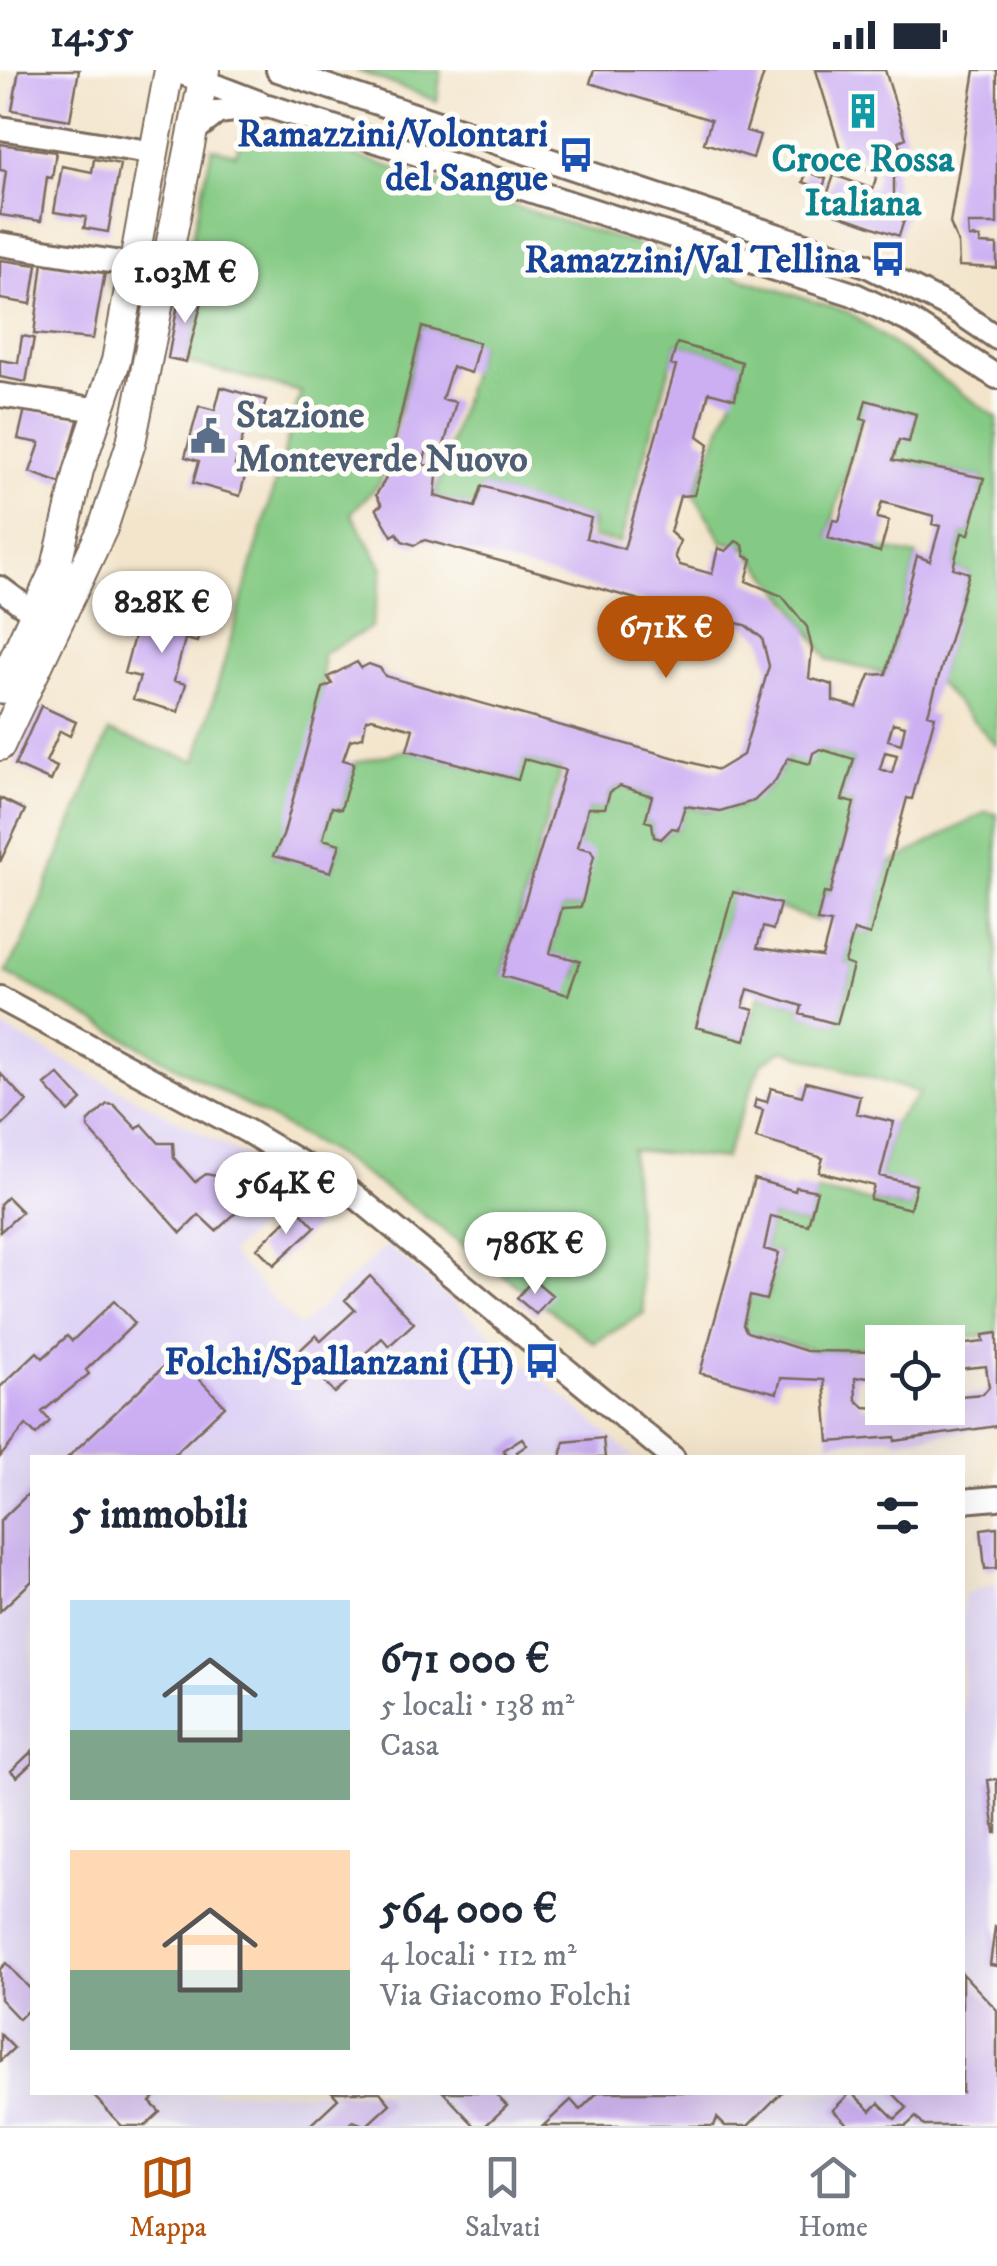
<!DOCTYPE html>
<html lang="it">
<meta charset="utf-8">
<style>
:root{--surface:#fff;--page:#f6f6f7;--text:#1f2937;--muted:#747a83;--line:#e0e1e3;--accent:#b45309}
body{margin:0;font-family:"IM FELL DW Pica",serif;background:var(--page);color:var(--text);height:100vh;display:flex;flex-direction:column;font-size:38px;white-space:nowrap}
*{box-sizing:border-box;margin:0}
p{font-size:32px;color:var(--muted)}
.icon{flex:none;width:55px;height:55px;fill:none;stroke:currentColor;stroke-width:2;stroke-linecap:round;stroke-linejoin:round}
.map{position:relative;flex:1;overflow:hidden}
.sheet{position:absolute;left:30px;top:1385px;width:935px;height:640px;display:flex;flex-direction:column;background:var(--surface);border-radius:0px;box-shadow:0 10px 40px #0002}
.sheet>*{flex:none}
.buttons{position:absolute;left:865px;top:1255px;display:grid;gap:20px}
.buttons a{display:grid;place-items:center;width:100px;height:100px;border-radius:0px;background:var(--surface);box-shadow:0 10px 40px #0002;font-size:50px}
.price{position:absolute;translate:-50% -85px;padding:0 22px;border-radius:35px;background:#fff;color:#222;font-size:32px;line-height:65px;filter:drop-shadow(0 2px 5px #0008)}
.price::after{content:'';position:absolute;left:50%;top:60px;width:30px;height:22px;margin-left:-15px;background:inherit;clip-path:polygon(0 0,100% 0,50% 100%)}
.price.on{background:var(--accent);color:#fff}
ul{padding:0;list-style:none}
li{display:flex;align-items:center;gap:30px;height:250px;padding:0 40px}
li span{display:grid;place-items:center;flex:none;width:280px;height:200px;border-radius:0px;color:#555}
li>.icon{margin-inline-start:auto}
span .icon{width:120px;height:120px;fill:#fffc;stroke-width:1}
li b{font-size:42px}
h2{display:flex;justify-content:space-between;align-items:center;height:120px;padding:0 40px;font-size:42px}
.status{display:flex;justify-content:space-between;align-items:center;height:70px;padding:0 50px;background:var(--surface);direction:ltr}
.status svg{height:28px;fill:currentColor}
.tabs{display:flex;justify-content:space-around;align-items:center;height:140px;border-top:2px solid var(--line);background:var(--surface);font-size:28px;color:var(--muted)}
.tabs a{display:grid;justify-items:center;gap:5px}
.tabs .on{color:var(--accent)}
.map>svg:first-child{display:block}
.built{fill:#dfd4f5}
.green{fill:#85ca84;stroke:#607a51;stroke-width:2.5}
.building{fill:#ccaff3;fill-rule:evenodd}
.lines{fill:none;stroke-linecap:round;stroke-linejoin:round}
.minor-casing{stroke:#7b6b5b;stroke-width:28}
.major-casing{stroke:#7b6b5b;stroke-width:32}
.minor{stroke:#fff;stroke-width:22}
.major{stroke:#fff;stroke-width:28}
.labels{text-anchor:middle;stroke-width:10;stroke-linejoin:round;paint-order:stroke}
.transit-label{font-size:38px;font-weight:bold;fill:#164399;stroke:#fdfcf7;text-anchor:end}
.culture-label{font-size:38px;font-weight:bold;fill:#0d838f;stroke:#fdfcf7}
.service-label{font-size:38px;font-weight:bold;fill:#4e5e75;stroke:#fdfcf7;text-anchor:start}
</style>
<div class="status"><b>14:55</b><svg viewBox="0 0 49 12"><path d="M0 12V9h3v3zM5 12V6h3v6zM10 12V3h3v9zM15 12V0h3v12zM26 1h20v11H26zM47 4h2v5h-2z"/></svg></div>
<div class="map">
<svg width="997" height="2056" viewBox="0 0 997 2056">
<rect width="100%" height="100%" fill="#fdfcf7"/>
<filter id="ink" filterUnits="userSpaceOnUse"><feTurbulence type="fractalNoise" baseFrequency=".01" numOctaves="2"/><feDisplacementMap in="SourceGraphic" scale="20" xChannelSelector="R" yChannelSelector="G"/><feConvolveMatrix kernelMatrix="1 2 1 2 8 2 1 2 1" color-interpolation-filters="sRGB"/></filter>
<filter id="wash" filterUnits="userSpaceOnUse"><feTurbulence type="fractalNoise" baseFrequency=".0048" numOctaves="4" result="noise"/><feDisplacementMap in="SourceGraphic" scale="40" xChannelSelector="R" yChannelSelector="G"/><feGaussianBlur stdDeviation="2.25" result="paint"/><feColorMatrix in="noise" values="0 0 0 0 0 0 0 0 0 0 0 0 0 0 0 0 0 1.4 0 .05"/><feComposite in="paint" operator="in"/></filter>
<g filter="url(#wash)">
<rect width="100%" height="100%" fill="#f3e5cc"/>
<path class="built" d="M0,956l301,160 -71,67 69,74 88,-82 247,212 -602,1v634h930l1,-497 34,-13v544h-997z"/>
<path class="green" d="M356,0h85l-4,31z
M246,51l602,191 149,106v328l-60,-64 32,-109 -16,-5 9,-35 7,1 15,-56 -91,-18 6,-20 10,2 7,-28 -50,-13 -38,136 89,19 -31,118 -58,-14 -35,-55 -50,-60 -20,-3 -29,-47 46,-115 1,-18 -64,-19 -57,200 -28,-6 -1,-19 -109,-31 -7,20 -40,-11 44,-152 -57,-17 -42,156 -29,30 32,55 -12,60 -48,25 -1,52 -38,131 -11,20 58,15 9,-27 -17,-5 9,-32 9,1 13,-45 53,-13 110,30 7,-21 37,10 -59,206 74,1 4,-14 -30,-9 12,-45 19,-1 -3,-60 10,-39h17l5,-16 10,-6 32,10 -6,25 6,2 2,14 7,2 11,-11 6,1 7,-23c46,14 84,-5 103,-48l32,-9 34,10 -12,40 12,4 -24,91 -6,-1 -7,28 -84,-29 -37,134 49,14 14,-45 43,11 -2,8 37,10 16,-58 -8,-3 9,-33 16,5 19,-71 97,-52 11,2v520l-176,18 -74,-20 -4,-7 7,-29 17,3 12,-46 -15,-4 7,-33 36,9 10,-34 93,18 5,-23 -35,-10 14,-54 26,-29 -137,-43 -22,14 -37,95 -93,-9 13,163 -50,30 -176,-132 -84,-57 -328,-182 17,-28 86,-212 87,29 105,-369 -115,-30 17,-64 -23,-5 32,-145 24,6z"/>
<g id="blocks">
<path class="building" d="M19,0h60l-9,50 -58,-10z
M594,0h171l-19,61 14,4 -7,23 -49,-15 7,-23 -121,-37z
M816,0h69l21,68 -7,3 4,16 -9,3v36l16,6 -11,34 -77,-27 12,-34 39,14 4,-15 -2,-8 -10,3 -5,-17 -17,6z
M975,0h22v154h-29l1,13 11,1v6l17,1v23l-38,-2 -1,-23 -8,-20z
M0,74l56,8 -4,26 -5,-1 -6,44 -41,-6 6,-44 -6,-1z
M94,89l26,5 -12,68 -24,-4 2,-11 -32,-5 8,-46 30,6z
M807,101l19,8 -4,10 -19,-7z
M0,190l37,5 -6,39 -31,-5z
M43,192l62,10 -12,67 -59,-5z
M180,223l23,5 -17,64 -18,-4z
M422,257l57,16 -8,30 -19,-6 -10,32 14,3 -13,47 -15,-3 -5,18 10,4 4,8 -2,20 40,11 7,-21 109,32 -5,20 38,11 52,-183 -5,-1 6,-22 65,19 -7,37 -26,-7 -11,44 11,8 -15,51 -14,1 -10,36 10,9 -5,15 5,9 32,9 6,-26 8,3 10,-10 7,4 2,11 7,3 -6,22 36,15 25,31 5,22 -3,29 24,7v16l24,6 13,-32 16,-1 31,-118 13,5 10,-35 -8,-2 2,-8 -52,-14 -5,16 12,3 -9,31 -52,-14 5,-18 6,1 28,-101 -6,-1 5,-19 50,14 -7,28 -10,-2 -6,20 91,18 -15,56 -7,-1 -9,35 16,5 -41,141 7,2 -23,83 -5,-1 -37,137 -16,-5 -9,33 8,3 -16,58 -37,-10 2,-8 -54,-17 -5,18 11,3 -9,30 -49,-13 37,-135 47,12 -7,26 -10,-3 -6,21 65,9 9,-34 -14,-2 7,-28 6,1 24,-91 -12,-3 12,-41 -34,-10 -7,4 -3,11 -22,-6 -13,23 -21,20 -34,10 -35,-5 -7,23 -6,-1 -11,11 -7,-2 -2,-14 -7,-2 7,-25 -32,-10 -10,6 -5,16h-17l-10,39 13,3 3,6 -13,51 -19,1 -12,45 30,8 -12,34 -66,-19 63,-206 -41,-11 -6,21 -111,-30 6,-21 -41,-11 -6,2 -3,17 -13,3 -7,20 11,3 -13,46 -9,-2 -9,32 17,5 -9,28 -58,-16 10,-20 40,-148 9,-4 -4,-7 29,-15 4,6 8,-4 11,4 5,8 333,94 25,-15 26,-89 -7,-28 -17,-13 -77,-17 -243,-68 -10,5 -13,-4 -5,-8 -5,3 -16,-28 6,-3 -6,-10 9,-15zM893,653l12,3 -4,18 -13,-4zM885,682l12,3 -5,18 -12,-4z
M22,266l12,2 -8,44 -26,-5v-17l18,3z
M221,317l45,13 -7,25 -12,-3 -12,43 12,3 -7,28 -47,-13 6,-22 -14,-4 14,-51 16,4z
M25,339l54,8 -19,66 -30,-11 10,-29 -22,-4z
M160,534l45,12 -8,26 -12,-3 -11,42 12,3 -8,28 -45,-13 7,-22 -16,-4 14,-51 16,4z
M41,636l35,16 -6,14 -10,-5 -14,31 11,5 -6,14 -36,-16z
M0,728l25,12 -25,52z
M0,1003l27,29 -25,23 -2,-2z
M58,1004l24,26 -13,12 -24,-27z
M806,1012l54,14 -4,17 38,9 -14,54 36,9 -6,24 -40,-10 4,-13 -55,-14 4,-14 -67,-20 7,-28 -9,-3 2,-8 11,3 4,-14 31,8z
M107,1034l7,1 23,24 5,-5 17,19h14l1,15 21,24 11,-8 10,2 1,15 20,21 -21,19 -17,-16 -18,18 -93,-105v-6z
M754,1109l41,12 1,-4 21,4 -9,34 -37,-9 -7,33 15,4 -13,47 -16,-4 -7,29 4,7 59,19 76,1v23l-27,3 1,22 8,7 18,1h66v-11l35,-3 6,-7 -3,-21 -38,4v-24l36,-4 -1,-7 14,-2v93l-102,15v-4l-66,5 -5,-62 -43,-2 -4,15 -77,-20z
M7,1127l15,15 -22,20v-28z
M298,1139l17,18 -41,38 -17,-17z
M370,1206l44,47 -25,23 -7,-8 -34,31 6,7 -19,17 -38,-40 19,-18 5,6 34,-31 -10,-10z
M533,1209l19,16 -16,19 -19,-16z
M114,1231l21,22 -49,47 3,4 -47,38 8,9 -14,14 -10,-10 -26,32v-70l37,-35 6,6 24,-22 5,5z
M176,1285l49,51 -55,52h-103z
M522,1368l5,7 -10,7 3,6h-12l-5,-8z
M603,1368l2,20h-44l3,-16z
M32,1420v91l-32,30v-90z
M997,1457v41l-12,1 -4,-40z
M32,1681v12l-15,14 -6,-6z
M997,1709v54h-2l-7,-53z
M995,1857l2,1v38l-7,-1z
M6,1893l26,28v15l-13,13 -19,-20v-30z
M962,1903l35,37v116h-73l-8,-9 -10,9h-57l-16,-16 18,-18 20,19 8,-8 16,16 12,-11 -15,-16h70z
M0,1964l14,14 -14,13z
M90,2022h70l-10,10 10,10 -15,14h-23z
M332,2022h48l10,12 -24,22 -13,-5 -6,5h-38l29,-27z
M443,2022h57l-3,4 10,10 -22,20h-10z
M598,2022h184l-34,34h-23l-8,-8 -3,8h-171l28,-26 9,10z"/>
</g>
</g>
<g filter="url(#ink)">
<use href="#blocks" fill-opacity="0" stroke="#7b6b5b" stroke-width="2.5"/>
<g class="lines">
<defs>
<path id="minor" d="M174,0l86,33
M278,0l588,195 88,44 43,29
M0,58l155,25
M191,63l27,-21 50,-6 585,188 59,28 85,55
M0,174l134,21
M0,325l99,15
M0,518l35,26
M0,928l247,133 106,63 320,264
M962,1431l35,-3"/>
<path id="major" d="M0,619l56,-122 23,-97 37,-109 53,-291
M0,676l103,-218 28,-85 74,-373"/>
</defs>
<use href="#minor" class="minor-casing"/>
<use href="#major" class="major-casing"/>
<use href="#minor" class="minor"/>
<use href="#major" class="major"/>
</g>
</g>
<defs>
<symbol id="building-bare" viewBox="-9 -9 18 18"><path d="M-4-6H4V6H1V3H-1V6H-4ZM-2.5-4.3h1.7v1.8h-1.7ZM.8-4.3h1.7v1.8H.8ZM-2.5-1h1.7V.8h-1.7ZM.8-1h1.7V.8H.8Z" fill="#0f9aa8" stroke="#fdfcf7" stroke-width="2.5" paint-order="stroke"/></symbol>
<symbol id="bus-bare" viewBox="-9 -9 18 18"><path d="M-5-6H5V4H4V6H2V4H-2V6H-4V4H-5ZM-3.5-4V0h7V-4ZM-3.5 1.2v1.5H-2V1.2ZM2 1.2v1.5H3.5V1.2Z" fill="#1a4fb4" stroke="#fdfcf7" stroke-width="2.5" paint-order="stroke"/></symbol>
<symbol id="civic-bare" viewBox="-9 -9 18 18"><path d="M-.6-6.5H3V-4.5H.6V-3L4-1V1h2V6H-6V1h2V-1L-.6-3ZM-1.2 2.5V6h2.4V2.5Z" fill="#5c6f8a" stroke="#fdfcf7" stroke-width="2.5" paint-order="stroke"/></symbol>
</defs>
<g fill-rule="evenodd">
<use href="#building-bare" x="838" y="16" width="50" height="50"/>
<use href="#bus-bare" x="551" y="60" width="50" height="50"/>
<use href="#bus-bare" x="863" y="164" width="50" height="50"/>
<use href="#civic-bare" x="183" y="341" width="50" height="50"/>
<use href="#bus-bare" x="517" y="1266" width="50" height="50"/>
</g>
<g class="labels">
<g class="transit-label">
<text x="548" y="76">Ramazzini/Volontari<tspan x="548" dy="44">del Sangue</tspan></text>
<text x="860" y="202">Ramazzini/Val Tellina</text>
<text x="514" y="1304">Folchi/Spallanzani (H)</text>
</g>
<g class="culture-label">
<text x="863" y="101">Croce Rossa<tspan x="863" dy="44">Italiana</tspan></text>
</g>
<g class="service-label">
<text x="236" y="357">Stazione<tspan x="236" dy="44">Monteverde Nuovo</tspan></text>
</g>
</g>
</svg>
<div class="buttons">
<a><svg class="icon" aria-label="locate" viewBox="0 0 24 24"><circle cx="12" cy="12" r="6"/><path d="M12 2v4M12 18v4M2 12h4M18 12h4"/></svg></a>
</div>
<b class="price" style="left:185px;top:256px">1.03M €</b>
<b class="price" style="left:162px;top:586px">828K €</b>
<b class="price on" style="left:666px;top:611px">671K €</b>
<b class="price" style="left:286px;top:1167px">564K €</b>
<b class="price" style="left:535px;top:1227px">786K €</b>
<section class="sheet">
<h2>5 immobili<svg class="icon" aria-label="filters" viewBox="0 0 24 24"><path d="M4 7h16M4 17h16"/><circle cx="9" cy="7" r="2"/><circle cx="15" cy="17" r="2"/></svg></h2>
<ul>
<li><span style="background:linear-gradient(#bfe0f5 65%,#7fa58c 0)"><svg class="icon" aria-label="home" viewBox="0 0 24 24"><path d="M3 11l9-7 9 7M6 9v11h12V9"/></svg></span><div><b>671 000 €</b><p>5 locali · 138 m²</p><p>Casa</p></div></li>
<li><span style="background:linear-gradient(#ffd9b3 60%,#7fa58c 0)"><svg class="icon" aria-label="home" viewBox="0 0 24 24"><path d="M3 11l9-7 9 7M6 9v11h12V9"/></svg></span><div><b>564 000 €</b><p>4 locali · 112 m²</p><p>Via Giacomo Folchi</p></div></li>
</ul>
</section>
</div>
<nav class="tabs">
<a class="on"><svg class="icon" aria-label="map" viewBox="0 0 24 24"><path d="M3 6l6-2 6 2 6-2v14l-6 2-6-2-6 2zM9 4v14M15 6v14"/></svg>Mappa</a>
<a><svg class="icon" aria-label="saved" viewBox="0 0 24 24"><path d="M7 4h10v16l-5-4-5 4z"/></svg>Salvati</a>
<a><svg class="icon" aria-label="home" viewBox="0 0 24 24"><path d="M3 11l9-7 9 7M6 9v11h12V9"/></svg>Home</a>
</nav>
